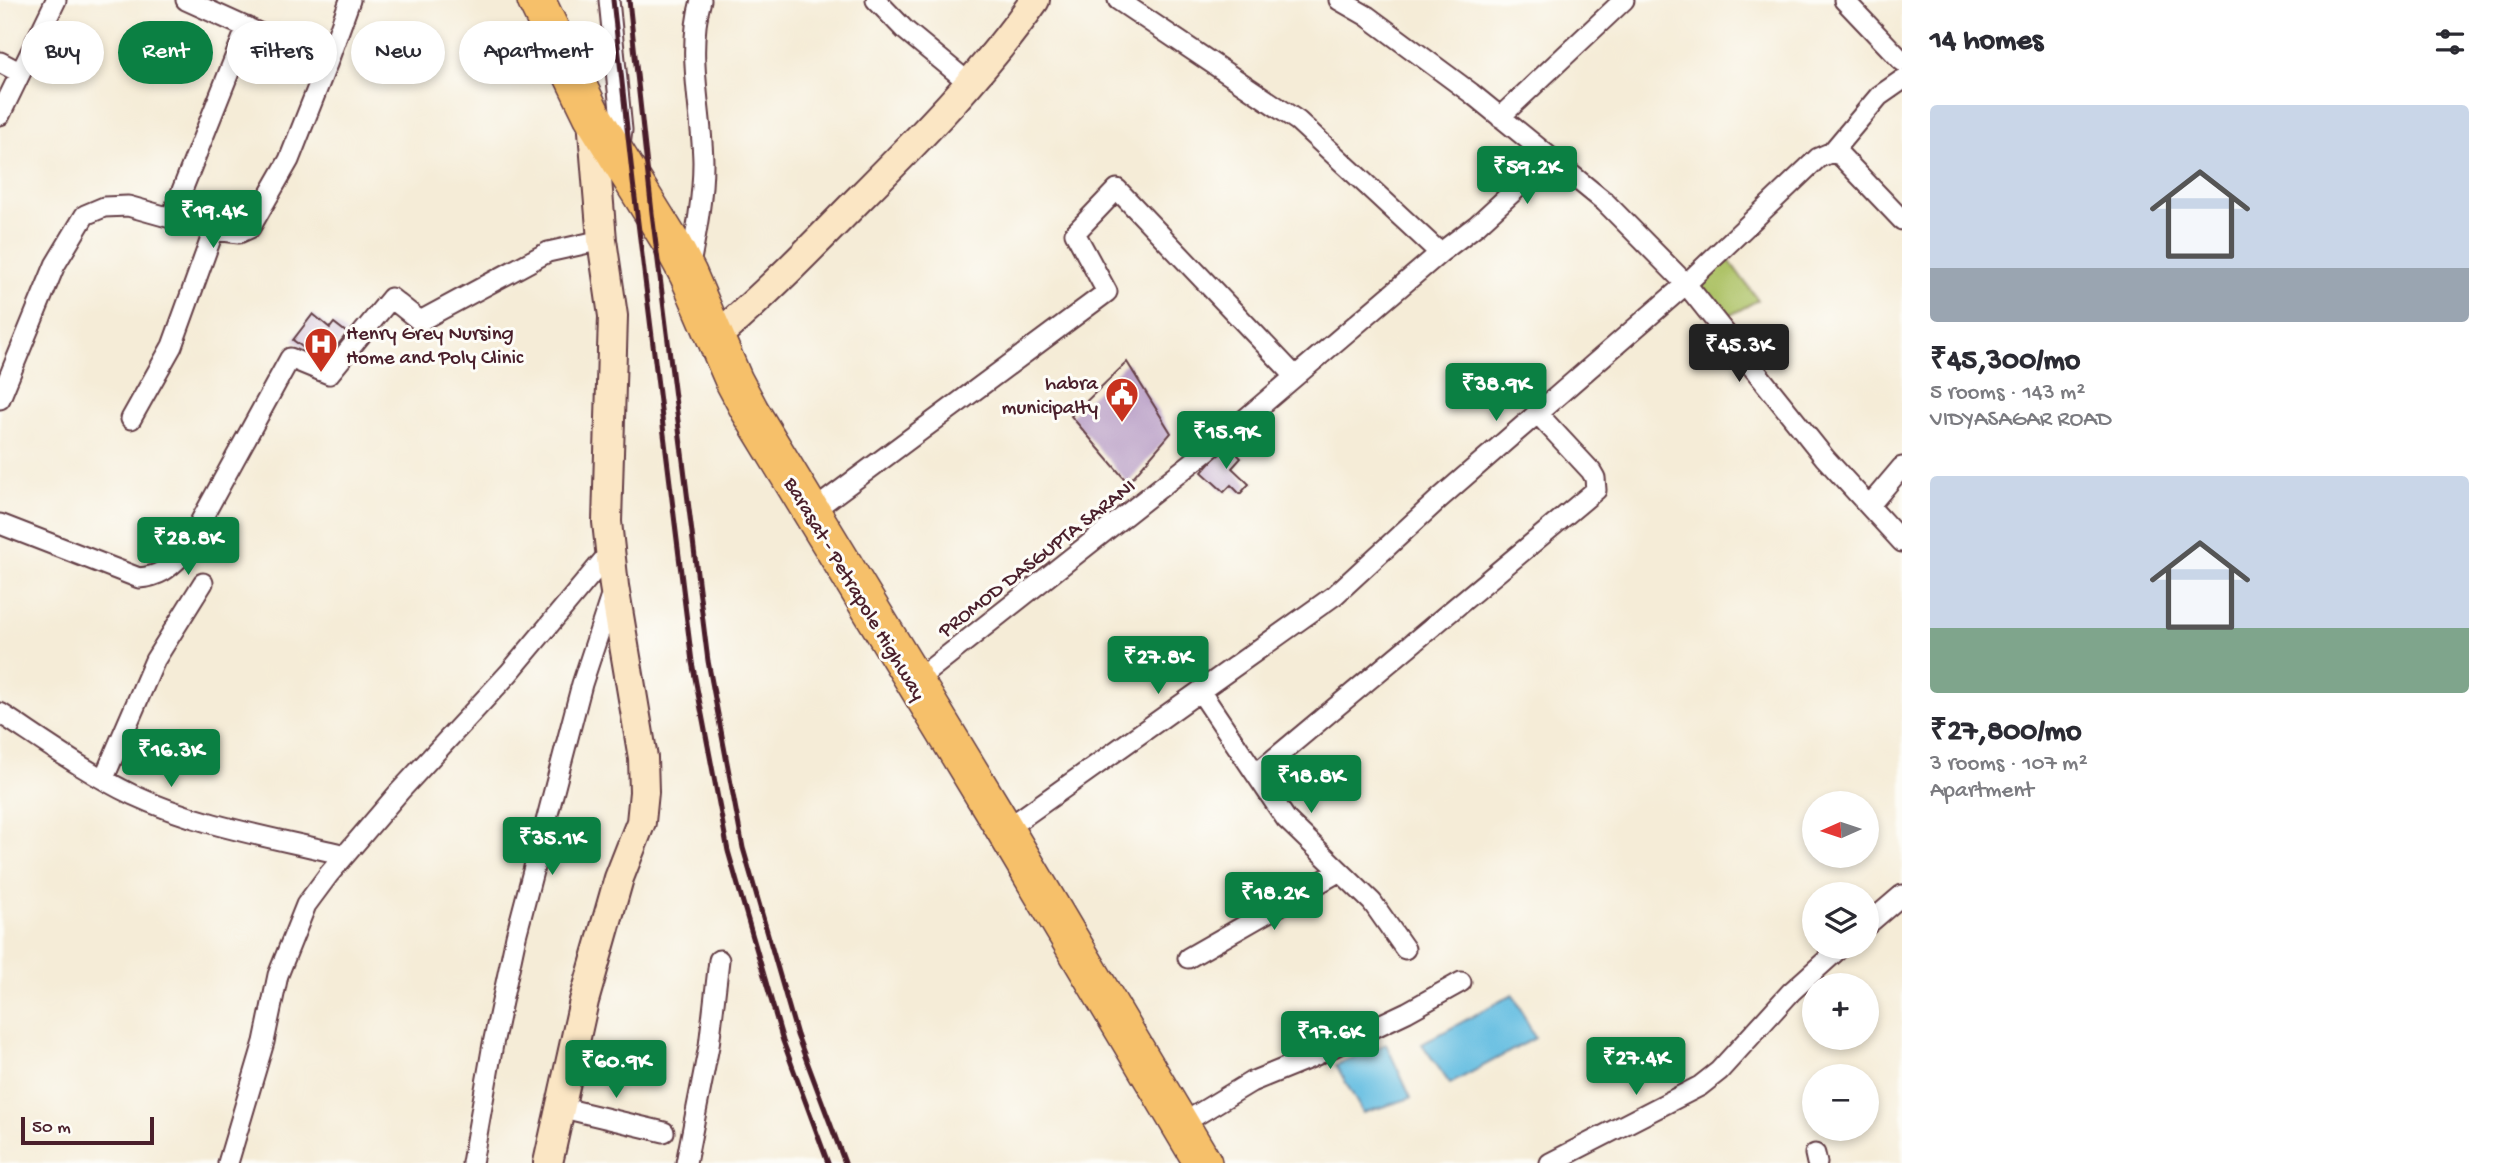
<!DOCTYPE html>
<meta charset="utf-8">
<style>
:root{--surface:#fff;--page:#f2f2f3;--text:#2b2b33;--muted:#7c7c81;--accent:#0b8043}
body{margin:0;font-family:"Gochi Hand",sans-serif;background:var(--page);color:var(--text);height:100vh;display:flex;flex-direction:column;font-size:26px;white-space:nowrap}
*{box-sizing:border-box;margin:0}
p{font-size:23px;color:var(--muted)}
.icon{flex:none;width:38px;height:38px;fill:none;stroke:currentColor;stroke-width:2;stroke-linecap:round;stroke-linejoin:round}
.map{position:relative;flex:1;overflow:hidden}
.drawer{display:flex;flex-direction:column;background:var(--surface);width:595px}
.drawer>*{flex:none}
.guide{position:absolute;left:21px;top:21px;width:665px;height:63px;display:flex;gap:14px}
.needle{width:46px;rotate:267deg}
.tools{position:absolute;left:1802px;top:791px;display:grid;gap:14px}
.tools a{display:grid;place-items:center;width:77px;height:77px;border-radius:50%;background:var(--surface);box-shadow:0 4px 10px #0003;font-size:35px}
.scale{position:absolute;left:21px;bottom:18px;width:133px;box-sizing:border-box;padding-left:7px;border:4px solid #4a1f2b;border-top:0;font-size:19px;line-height:24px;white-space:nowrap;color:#4a1f2b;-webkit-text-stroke:5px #fdfcf7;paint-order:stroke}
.price{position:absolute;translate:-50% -60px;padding:0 16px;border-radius:7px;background:var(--accent);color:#fff;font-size:23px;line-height:46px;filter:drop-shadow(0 2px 4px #0008)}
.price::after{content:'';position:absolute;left:50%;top:42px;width:21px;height:16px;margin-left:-10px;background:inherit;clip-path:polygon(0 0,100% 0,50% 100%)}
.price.on{background:#222;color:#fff}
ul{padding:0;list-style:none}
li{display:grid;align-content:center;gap:14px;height:371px;padding:0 28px}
li span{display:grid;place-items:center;height:217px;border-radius:7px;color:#555}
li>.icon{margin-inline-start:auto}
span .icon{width:126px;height:126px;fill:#fffc;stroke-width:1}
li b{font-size:30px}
h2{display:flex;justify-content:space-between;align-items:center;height:84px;padding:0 28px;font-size:30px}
.pill{padding:0 24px;border-radius:32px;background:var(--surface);box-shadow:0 4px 10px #0003;font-size:24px;line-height:63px}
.pill.on{background:var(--accent);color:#fff}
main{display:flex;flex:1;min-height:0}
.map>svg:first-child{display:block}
.green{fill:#adc266;stroke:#7c7048;stroke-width:2}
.water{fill:#63bde1;stroke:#566e86;stroke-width:2}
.building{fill:#bba2c8}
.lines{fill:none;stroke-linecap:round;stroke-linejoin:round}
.street-casing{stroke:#643e45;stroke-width:23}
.secondary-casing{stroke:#643e45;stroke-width:32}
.highway-casing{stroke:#643e45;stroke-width:40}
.street{stroke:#fff;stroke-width:19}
.secondary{stroke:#fbe6c4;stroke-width:28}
.highway{stroke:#f6c06b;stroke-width:37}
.rail{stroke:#4a1f2b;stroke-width:5}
.labels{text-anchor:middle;stroke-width:6;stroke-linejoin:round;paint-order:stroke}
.poi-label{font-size:21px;fill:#4a1f2b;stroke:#fdfcf7;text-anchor:start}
.street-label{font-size:21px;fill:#4a1f2b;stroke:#fdfcf7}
</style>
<main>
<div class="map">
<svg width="1902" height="1163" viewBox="0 0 1902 1163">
<rect width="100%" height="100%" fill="#fdfcf7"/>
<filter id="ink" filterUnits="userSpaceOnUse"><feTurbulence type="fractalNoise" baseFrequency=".0143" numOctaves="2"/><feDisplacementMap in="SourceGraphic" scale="14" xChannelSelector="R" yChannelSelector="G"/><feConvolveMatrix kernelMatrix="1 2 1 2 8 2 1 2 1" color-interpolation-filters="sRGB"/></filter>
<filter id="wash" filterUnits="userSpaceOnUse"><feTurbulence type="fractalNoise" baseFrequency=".00686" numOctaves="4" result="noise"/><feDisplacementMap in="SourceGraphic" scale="28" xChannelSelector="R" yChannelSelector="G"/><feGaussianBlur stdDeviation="1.57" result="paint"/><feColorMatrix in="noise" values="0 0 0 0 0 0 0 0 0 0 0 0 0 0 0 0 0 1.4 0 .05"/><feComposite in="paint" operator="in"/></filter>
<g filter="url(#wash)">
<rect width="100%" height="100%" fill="#f5ecd7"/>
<path class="green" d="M1728,259l30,41 -29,16 -32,-35z"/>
<path class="water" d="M1513,994l22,44 -85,46 -28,-40z
M1386,1044l25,54 -48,15 -27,-48z"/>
<g id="blocks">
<path class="building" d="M313,314l17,14 4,-5 13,10 -23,30 -31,-23z
M1127,362l44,71 -43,50 -57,-67z
M1227,444l14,14 -9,10 17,16 -9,10 -9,-9 -7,7 -22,-20z"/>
</g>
</g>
<g filter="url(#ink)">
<use href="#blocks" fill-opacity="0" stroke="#643e45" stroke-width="2"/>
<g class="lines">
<defs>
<path id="street" d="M186,0l141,64
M609,0l13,130 -3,24
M876,0l29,30 64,53
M1118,0l180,121 142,132
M1339,0l28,16 104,77 134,109 81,82 139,174 77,84
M1844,0l58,61
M0,62l19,10
M0,115l56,-115
M1500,117l124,-117
M1832,152l47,-56 23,-16
M171,218l76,-191
M689,270c7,-36 14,-71 14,-108 -1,-54 -17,-108 -2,-162
M0,399l55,-134 30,-50 19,-8 24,-1 86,24 25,3 11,-5 39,-68 38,-96 23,-64
M131,419l41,-73 42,-116
M1869,506l33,-39
M810,513l297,-221 -32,-59 42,-44 178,187
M0,524l139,54c21,-2 29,-9 43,-23l108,-197 39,16 62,-76 29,23 128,-69 54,-12
M914,682l303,-239 223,-190 37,-28 73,-67
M1200,691l86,128 86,83 33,47
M0,713c43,28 87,60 133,82 66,31 142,43 212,60
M1257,773l339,-283 -1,-12 -4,-7 -53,-57
M104,778l51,-118 48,-77
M1005,830l330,-235 105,-97 246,-214 132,-126 14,-6 8,3 62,65
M1867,925l35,-30
M1188,958l152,-87
M559,1107l105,25
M1180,1125l71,-43 59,-24 97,-46 54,-30
M1815,1154l2,9
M228,1163l36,-121 14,-67 28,-70 23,-31 71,-83 109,-118 101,-121
M472,1163l21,-119 23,-108 66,-252 31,-94
M686,1163l23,-117 10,-86
M1550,1163l150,-77 19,-15 72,-79 50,-45"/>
<path id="secondary" d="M716,337c50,-43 96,-90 142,-137 63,-63 126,-127 177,-200
M548,1163l36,-162 35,-123 22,-56 3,-30 -1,-34 -29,-172 -7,-64 6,-206 -11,-76 -10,-121"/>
<path id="highway" d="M536,0l56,115 80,129 16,30 46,107 16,30 255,419 198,333"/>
</defs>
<use href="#street" class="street-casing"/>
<use href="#secondary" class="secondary-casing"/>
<use href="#highway" class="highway-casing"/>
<use href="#street" class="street"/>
<use href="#secondary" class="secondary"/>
<use href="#highway" class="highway"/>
<path class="rail" d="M613,0l20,182 59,480 36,189 55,190 45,122
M629,0l23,213 56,448 35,187 54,187 48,128"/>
</g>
</g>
<defs>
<symbol id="hospital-pin" viewBox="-11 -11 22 30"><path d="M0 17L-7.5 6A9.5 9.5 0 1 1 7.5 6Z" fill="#c8321e" stroke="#fdfcf7"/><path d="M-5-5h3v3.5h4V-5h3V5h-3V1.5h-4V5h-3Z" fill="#fff"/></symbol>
<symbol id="civic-pin" viewBox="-11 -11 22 30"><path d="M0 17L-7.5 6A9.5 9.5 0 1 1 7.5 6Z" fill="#c8321e" stroke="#fdfcf7"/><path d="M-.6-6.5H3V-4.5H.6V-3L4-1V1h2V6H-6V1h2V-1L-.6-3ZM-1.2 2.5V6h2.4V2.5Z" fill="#fff"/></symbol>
</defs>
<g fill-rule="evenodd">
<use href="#hospital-pin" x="302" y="325" width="38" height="52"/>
<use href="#civic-pin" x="1103" y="375" width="38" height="52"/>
</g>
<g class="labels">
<g class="poi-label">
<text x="346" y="339">Henry Grey Nursing<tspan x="346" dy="24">Home and Poly Clinic</tspan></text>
<text x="1098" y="389" text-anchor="end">habra<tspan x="1098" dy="24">municipalty</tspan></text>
</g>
<g class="street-label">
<text transform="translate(1036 557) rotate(-38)" y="7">PROMOD DASGUPTA SARANI</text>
<text transform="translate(856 588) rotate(59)" y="7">Barasat - Petrapole Highway</text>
</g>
</g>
</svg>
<div class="tools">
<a><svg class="needle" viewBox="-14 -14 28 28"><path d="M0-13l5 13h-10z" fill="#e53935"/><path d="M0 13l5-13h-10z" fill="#7c7c81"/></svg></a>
<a><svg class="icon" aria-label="layers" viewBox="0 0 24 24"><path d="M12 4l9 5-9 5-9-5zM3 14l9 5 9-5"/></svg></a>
<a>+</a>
<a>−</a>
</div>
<div class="scale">50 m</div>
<b class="price" style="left:1527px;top:206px">₹59.2K</b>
<b class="price" style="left:213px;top:250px">₹19.4K</b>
<b class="price on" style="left:1739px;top:384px">₹45.3K</b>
<b class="price" style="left:1496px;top:423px">₹38.9K</b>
<b class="price" style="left:1226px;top:471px">₹15.9K</b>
<b class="price" style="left:188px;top:577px">₹28.8K</b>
<b class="price" style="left:1158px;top:696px">₹27.8K</b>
<b class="price" style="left:171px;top:789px">₹16.3K</b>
<b class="price" style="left:1311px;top:815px">₹18.8K</b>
<b class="price" style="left:552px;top:877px">₹35.1K</b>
<b class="price" style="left:1274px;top:932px">₹18.2K</b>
<b class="price" style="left:1330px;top:1071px">₹17.6K</b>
<b class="price" style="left:1636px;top:1097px">₹27.4K</b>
<b class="price" style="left:616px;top:1100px">₹60.9K</b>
<div class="guide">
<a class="pill">Buy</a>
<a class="pill on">Rent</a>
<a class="pill">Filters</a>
<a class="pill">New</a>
<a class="pill">Apartment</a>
</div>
</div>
<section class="drawer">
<h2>14 homes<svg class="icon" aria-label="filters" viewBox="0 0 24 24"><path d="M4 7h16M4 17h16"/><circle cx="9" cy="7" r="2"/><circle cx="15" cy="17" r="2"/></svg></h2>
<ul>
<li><span style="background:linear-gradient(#c9d6e8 75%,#9aa5b1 0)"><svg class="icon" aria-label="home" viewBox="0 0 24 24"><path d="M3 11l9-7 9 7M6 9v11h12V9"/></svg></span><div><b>₹45,300/mo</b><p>5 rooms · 143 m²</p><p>VIDYASAGAR ROAD</p></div></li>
<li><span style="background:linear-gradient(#c9d6e8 70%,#7fa58c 0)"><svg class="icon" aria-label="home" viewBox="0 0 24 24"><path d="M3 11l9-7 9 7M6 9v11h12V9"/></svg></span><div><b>₹27,800/mo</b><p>3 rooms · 107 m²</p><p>Apartment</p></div></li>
</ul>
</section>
</main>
